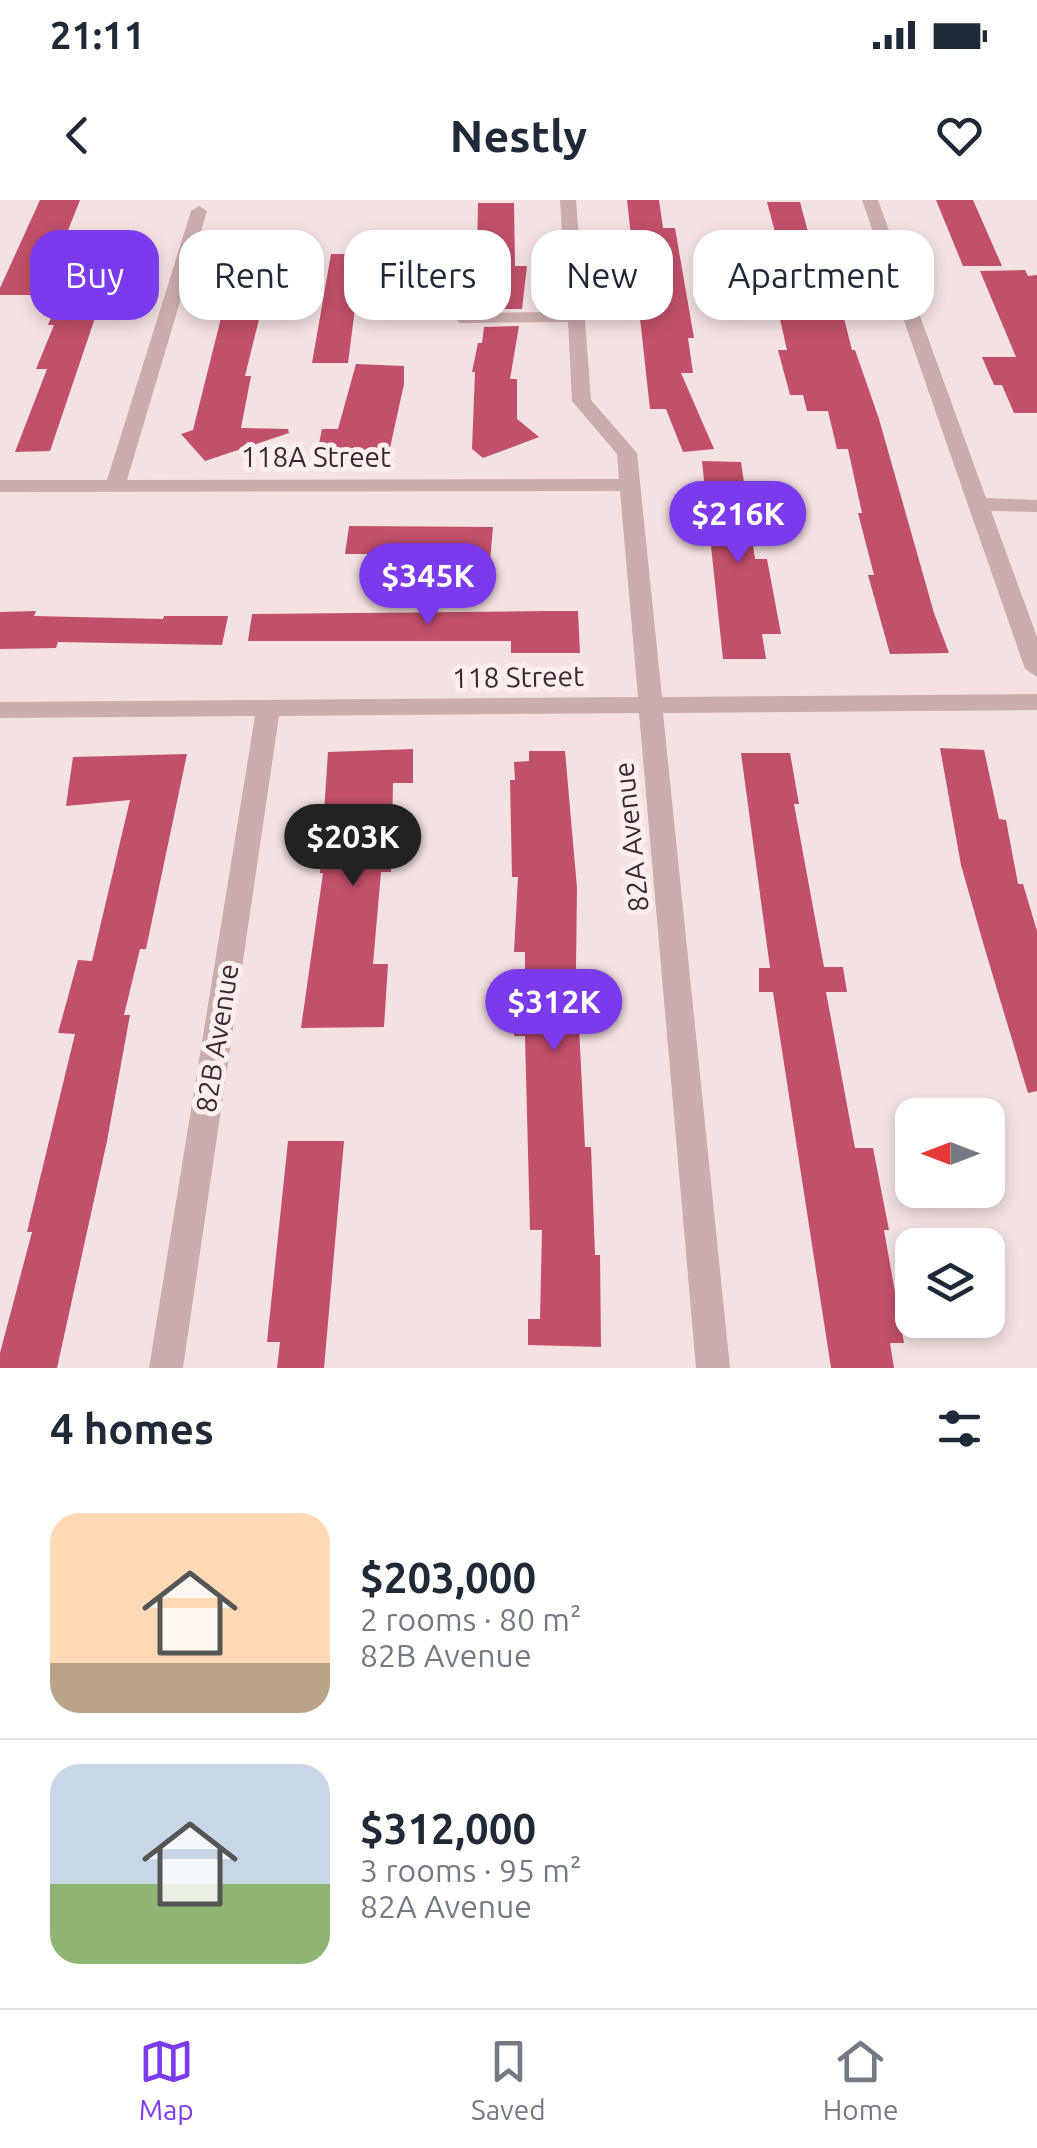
<!DOCTYPE html>
<meta charset="utf-8">
<style>
:root{--surface:#fff;--page:#f6f6f7;--text:#1f2937;--muted:#747a83;--line:#e0e1e3;--accent:#7c3aed}
body{margin:0;font-family:Ubuntu,sans-serif;background:var(--page);color:var(--text);height:100vh;display:flex;flex-direction:column;font-size:38px;white-space:nowrap}
*{box-sizing:border-box;margin:0}
p{font-size:32px;color:var(--muted)}
.icon{flex:none;width:55px;height:55px;fill:none;stroke:currentColor;stroke-width:2;stroke-linecap:round;stroke-linejoin:round}
.map{position:relative;height:1168px;overflow:hidden}
.details{display:flex;flex-direction:column;background:var(--surface);flex:1}
.details>*{flex:none}
.banner{position:absolute;left:30px;top:30px;width:978px;height:90px;display:flex;gap:20px}
.needle{width:65px;rotate:270deg}
.fabs{position:absolute;left:895px;top:898px;display:grid;gap:20px}
.fabs a{display:grid;place-items:center;width:110px;height:110px;border-radius:20px;background:var(--surface);box-shadow:0 5px 15px #0003;font-size:50px}
.price{position:absolute;translate:-50% -85px;padding:0 22px;border-radius:35px;background:var(--accent);color:#fff;font-size:32px;line-height:65px;filter:drop-shadow(0 2px 5px #0008)}
.price::after{content:'';position:absolute;left:50%;top:60px;width:30px;height:22px;margin-left:-15px;background:inherit;clip-path:polygon(0 0,100% 0,50% 100%)}
.price.current{background:#222;color:#fff}
ul{padding:0;list-style:none}
li{display:flex;align-items:center;gap:30px;height:250px;padding:0 50px}
li+li{border-top:2px solid var(--line)}
li span{display:grid;place-items:center;flex:none;width:280px;height:200px;border-radius:30px;color:#555}
li>.icon{margin-inline-start:auto}
span .icon{width:120px;height:120px;fill:#fffc;stroke-width:1}
li b{font-size:42px}
h2{display:flex;justify-content:space-between;align-items:center;height:120px;padding:0 50px;font-size:42px}
.pill{padding:0 35px;border-radius:30px;background:var(--surface);box-shadow:0 5px 15px #0003;font-size:35px;line-height:90px}
.pill.current{background:var(--accent);color:#fff}
.status{display:flex;justify-content:space-between;align-items:center;height:70px;padding:0 50px;background:var(--surface);direction:ltr}
.status svg{height:28px;fill:currentColor}
header{display:flex;justify-content:space-between;align-items:center;height:130px;padding:0 50px;background:var(--surface);font-size:45px;font-weight:700}
.dock{display:flex;justify-content:space-around;align-items:center;height:140px;border-top:2px solid var(--line);background:var(--surface);font-size:28px;color:var(--muted)}
.dock a{display:grid;justify-items:center;gap:5px}
.dock .current{color:var(--accent)}
.map>svg:first-child{display:block}
.building{fill:#c1506a}
.lines{fill:none;stroke-linecap:round;stroke-linejoin:round}
.street{fill:#cbadad;fill-rule:evenodd}
.labels{text-anchor:middle;stroke-width:10;stroke-linejoin:round;paint-order:stroke}
.street-label{font-size:28px;fill:#392b2d;stroke:#faeeee}
</style>
<div class="status"><b>21:11</b><svg viewBox="0 0 49 12"><path d="M0 12V9h3v3zM5 12V6h3v6zM10 12V3h3v9zM15 12V0h3v12zM26 1h20v11H26zM47 4h2v5h-2z"/></svg></div>
<header><svg class="icon" aria-label="back" viewBox="0 0 24 24"><path d="M15 5l-7 7 7 7"/></svg>Nestly<svg class="icon" aria-label="heart" viewBox="0 0 24 24"><path d="M12 20l-8-8c-3-5 5-10 8-4 3-6 11-1 8 4z"/></svg></header>
<div class="map">
<svg width="1037" height="1168" viewBox="0 0 1037 1168">
<rect width="100%" height="100%" fill="#f3e2e1"/>
<path class="building" d="M40,0h40l-15,38h57l-72,213 -35,1 32,-83h-11l18,-44h-6l12,-30h-60v-7z
M627,0h32l4,28h12l19,110h-6l5,35h-12l33,76 -31,3 -17,-43h-16z
M936,0h37l29,66h-39z
M767,2h33l8,30h10l6,23h4l24,95h3l24,69 55,194 15,40 -59,1 -22,-79h6l-16,-62h4l-14,-64h-11l-9,-38h-21l-4,-16h-13l-12,-45h9l-17,-75h-6l-11,-43h22z
M478,3h36l1,63h12l-5,43h-37l3,-54 -11,-1z
M242,34h38l-35,142h6l-10,52 47,1 1,4 -84,28 -24,-27 12,-4z
M331,54h31l-14,109h-36z
M1025,70l3,6 9,-1v138h-23l-12,-28h-8l-12,-28h34l-36,-86z
M519,126l-9,53h7v40l22,18 -56,21 -11,-9 3,-77h-3l6,-29h4l2,-16z
M356,164l48,2v18l-16,73 -72,1 6,-29h16z
M702,261l39,1 14,97h12l14,75h-19l4,25h-43z
M349,326l144,1 -3,34 -100,-1 -2,-6h-43z
M36,411l-2,5 129,3 1,-3h64l-6,29 -164,-3 -2,6 -56,1v-37z
M549,411h29l2,42h-69v-12h-263l4,-27z
M940,548l44,2 15,69 7,1 12,64h5l14,47v160l-9,2 -44,-147 -23,-81z
M413,549v34h-20l-2,89h-10l-8,92h15l-4,63 -83,1 22,-155h-3l8,-121z
M529,551h36l12,137 -1,79 9,180h6l4,108h5l1,92 -73,-2v-26h12l2,-89h-12l-5,-194h-11v-29h11v-55h-11l4,-75h-6l-2,-97h5l-1,-18 15,-1z
M741,553h49l9,51h-5l30,163h19l4,25h-21l29,156h18l16,82h-5l20,113h-14l4,25h-63l-58,-376h-14v-24h11z
M187,554l-41,195h-6l-16,66h6l-23,126 -50,227h-57v-15l32,-121h-5l48,-198 -17,-1 20,-73 14,1 38,-161 -64,6 7,-49z
M288,941h56l-20,227h-47l3,-26h-13z"/>
<g class="lines">
<path class="street" d="M560,0h16l15,200 46,53 25,244 375,-3v16l-374,3 67,655h-34l-57,-655 -360,3 -96,652h-34l106,-652 -255,2v-16l638,-5 -18,-206 -620,1v-12h107l84,-269 8,-5 8,5 -80,269 492,-1 -2,-25 -45,-53 -4,-79 -108,1 -30,-25 15,-4 20,19 102,-1z
M862,0h16l108,298 51,2v12l-46,-1 46,126v40l-12,-8z"/>
</g>
<g class="labels">
<g class="street-label">
<text x="316" y="267">118A Street</text>
<text transform="translate(518 477) rotate(-1)" y="10">118 Street</text>
<text transform="translate(631 637) rotate(-96)" y="10">82A Avenue</text>
<text transform="translate(217 838) rotate(-81)" y="10">82B Avenue</text>
</g>
</g>
</svg>
<div class="fabs">
<a><svg class="needle" viewBox="-14 -14 28 28"><path d="M0-13l5 13h-10z" fill="#e53935"/><path d="M0 13l5-13h-10z" fill="#747a83"/></svg></a>
<a><svg class="icon" aria-label="layers" viewBox="0 0 24 24"><path d="M12 4l9 5-9 5-9-5zM3 14l9 5 9-5"/></svg></a>
</div>
<b class="price" style="left:738px;top:366px">$216K</b>
<b class="price" style="left:428px;top:428px">$345K</b>
<b class="price current" style="left:353px;top:689px">$203K</b>
<b class="price" style="left:554px;top:854px">$312K</b>
<div class="banner">
<a class="pill current">Buy</a>
<a class="pill">Rent</a>
<a class="pill">Filters</a>
<a class="pill">New</a>
<a class="pill">Apartment</a>
</div>
</div>
<section class="details">
<h2>4 homes<svg class="icon" aria-label="filters" viewBox="0 0 24 24"><path d="M4 7h16M4 17h16"/><circle cx="9" cy="7" r="2"/><circle cx="15" cy="17" r="2"/></svg></h2>
<ul>
<li><span style="background:linear-gradient(#ffd9b3 75%,#b9a48a 0)"><svg class="icon" aria-label="home" viewBox="0 0 24 24"><path d="M3 11l9-7 9 7M6 9v11h12V9"/></svg></span><div><b>$203,000</b><p>2 rooms · 80 m²</p><p>82B Avenue</p></div></li>
<li><span style="background:linear-gradient(#c9d6e8 60%,#8fb573 0)"><svg class="icon" aria-label="home" viewBox="0 0 24 24"><path d="M3 11l9-7 9 7M6 9v11h12V9"/></svg></span><div><b>$312,000</b><p>3 rooms · 95 m²</p><p>82A Avenue</p></div></li>
</ul>
</section>
<nav class="dock">
<a class="current"><svg class="icon" aria-label="map" viewBox="0 0 24 24"><path d="M3 6l6-2 6 2 6-2v14l-6 2-6-2-6 2zM9 4v14M15 6v14"/></svg>Map</a>
<a><svg class="icon" aria-label="saved" viewBox="0 0 24 24"><path d="M7 4h10v16l-5-4-5 4z"/></svg>Saved</a>
<a><svg class="icon" aria-label="home" viewBox="0 0 24 24"><path d="M3 11l9-7 9 7M6 9v11h12V9"/></svg>Home</a>
</nav>
